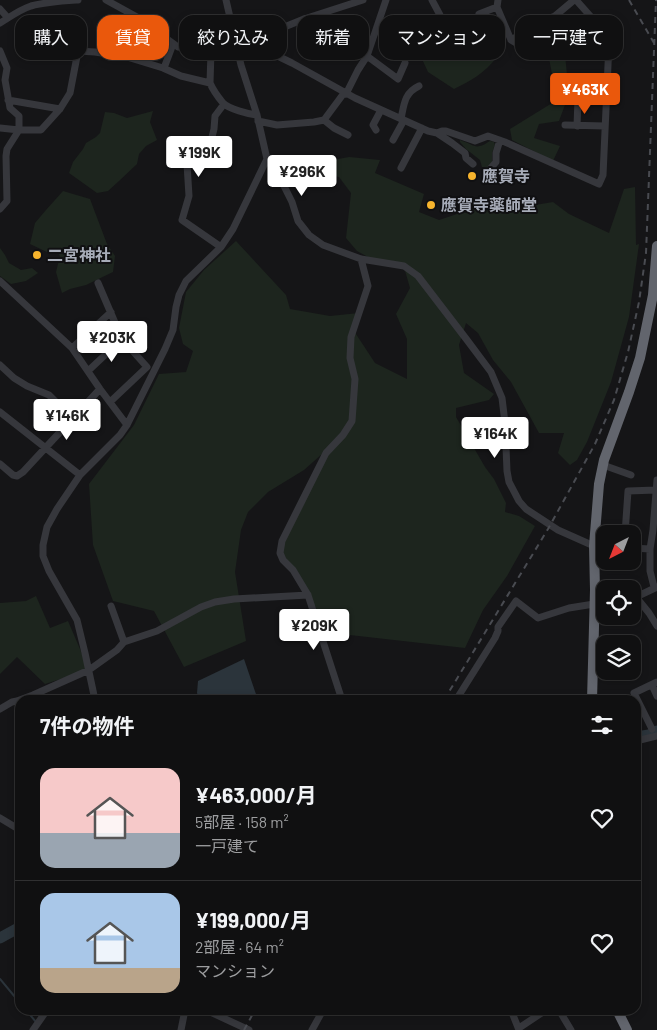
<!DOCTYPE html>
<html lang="ja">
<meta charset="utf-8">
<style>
:root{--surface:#101011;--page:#19191a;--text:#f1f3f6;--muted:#9c9d9f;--line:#303031;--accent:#ea580c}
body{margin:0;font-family:Barlow,"Noto Sans JP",sans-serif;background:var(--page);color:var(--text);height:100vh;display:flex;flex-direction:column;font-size:19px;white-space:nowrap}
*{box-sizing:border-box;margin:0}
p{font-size:16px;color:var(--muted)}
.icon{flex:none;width:28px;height:28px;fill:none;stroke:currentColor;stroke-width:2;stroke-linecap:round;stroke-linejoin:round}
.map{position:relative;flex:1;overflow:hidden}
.details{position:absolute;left:15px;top:695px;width:626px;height:320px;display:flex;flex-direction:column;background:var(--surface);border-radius:15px;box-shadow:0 2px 8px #0003,0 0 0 1px var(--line)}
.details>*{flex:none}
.banner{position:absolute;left:15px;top:15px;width:628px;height:45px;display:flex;gap:10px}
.needle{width:32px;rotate:222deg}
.buttons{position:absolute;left:596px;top:525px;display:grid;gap:10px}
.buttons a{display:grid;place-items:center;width:45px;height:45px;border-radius:10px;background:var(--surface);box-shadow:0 2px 8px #0003,0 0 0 1px var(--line);font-size:25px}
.price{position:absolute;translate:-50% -42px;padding:0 11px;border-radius:5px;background:#fff;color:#222;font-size:16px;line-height:32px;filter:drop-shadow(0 1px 2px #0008)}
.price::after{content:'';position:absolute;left:50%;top:30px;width:15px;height:11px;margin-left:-8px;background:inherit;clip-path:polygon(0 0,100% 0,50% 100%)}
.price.active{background:var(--accent);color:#fff}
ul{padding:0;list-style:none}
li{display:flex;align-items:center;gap:15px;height:125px;padding:0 25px}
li+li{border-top:1px solid var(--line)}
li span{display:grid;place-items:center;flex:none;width:140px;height:100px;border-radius:15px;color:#555}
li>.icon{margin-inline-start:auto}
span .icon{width:60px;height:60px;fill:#fffc;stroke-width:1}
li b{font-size:21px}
h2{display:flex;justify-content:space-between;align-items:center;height:60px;padding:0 25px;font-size:21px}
.chip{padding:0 18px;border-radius:15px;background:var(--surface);box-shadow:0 2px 8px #0003,0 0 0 1px var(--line);font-size:18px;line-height:45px}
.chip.active{background:var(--accent);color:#fff}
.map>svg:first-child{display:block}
.green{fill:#1d251e}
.water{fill:#2b343b}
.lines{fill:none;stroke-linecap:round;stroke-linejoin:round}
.stream{stroke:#2b343b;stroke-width:2}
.river{stroke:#2b343b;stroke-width:11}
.minor{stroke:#36373c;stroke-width:7}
.highway{stroke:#62656d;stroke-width:10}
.rail{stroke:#494b51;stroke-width:2;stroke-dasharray:6 5;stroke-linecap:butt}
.poi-dot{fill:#f7b42d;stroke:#101012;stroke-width:2}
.labels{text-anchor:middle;stroke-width:4;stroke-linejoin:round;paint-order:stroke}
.poi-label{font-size:16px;font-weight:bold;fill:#a7acb8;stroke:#101012;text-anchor:start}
</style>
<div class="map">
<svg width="657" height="1030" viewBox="0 0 657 1030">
<rect width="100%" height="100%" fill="#151517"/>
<path class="green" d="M564,32l1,23 4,39 -10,27 -20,3 -5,14 26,8 -7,15 -41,-21 -2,-11 47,-29 -9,-47 -1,-14z
M444,37l23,3 17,10 12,8c-11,15 -26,23 -42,31l-26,-17 -6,-13z
M153,111l-3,11 7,18 -11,6 -7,8 -2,10 -18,17 -11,10 -11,2 -28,-20 4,-11 10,-13 3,-6 10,-6 4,-4 5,-21 9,1 13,5z
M460,140c15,5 15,11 30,1l4,1 1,3 -3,8v9l-5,6 -5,-1 -2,-7 -14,-11 -6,-7z
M349,157l31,3 -5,13 49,21 -5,18 20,8 18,-6 13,-8 30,2 23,-1 30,-5 16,12 40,19 15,-44 11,-2 1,58 3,-1 -10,73 -18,65 -24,60 -10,18 -7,5 -12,-12 6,-20h-25l-28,-51 -18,-22 -15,-27 -12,-10 -7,22 5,28 30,21 -5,6 -33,8v9l29,50 9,12 12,24 -1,9 14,4 16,10 -28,50 -24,34 -18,38 -133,-15 -52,-80 42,-99 -18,16 -36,22 -20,20 -7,18 -6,42 11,69 -62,26 -30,-56 -41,-10 -20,-56 -4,-61 45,-59 25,-51 27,-2 7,-21 -10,-7 -4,-16 7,-36 18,-22 32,-29 50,54 4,14 40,7 29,-3 -5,18 21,32 32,16v-40l-11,-25 14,-26 -6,-21 -27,-5 -20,-11 -11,-13 5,-45 -12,-16 -25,-5 8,-10z
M63,191l27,8 17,45 8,12 -2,16 -27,13 -16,4 -8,4 -6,-21 4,-16 -3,-4 -8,1 -19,-9 5,-21 11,-13z
M0,248l5,7 4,8 12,7 11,-2 6,5 -12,8 -15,3 -11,-8z
M36,596l14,32 18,-7 21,49 -44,14 -28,-27 -17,17v-71l26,-2z"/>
<path class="water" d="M244,659l14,41h-58l-3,-7 1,-12z"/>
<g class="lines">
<path class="stream" d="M0,979l20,24
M26,1010l10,12"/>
<path class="river" d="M636,737l13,-2 8,-4
M0,938l20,-11"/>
<path class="minor" d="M106,0l31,17 41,30 33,4 39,-10 54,-22 59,-19
M226,0l15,65 16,50 10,44 17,27 8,16 6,19 11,14 14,10 38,14 43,7 14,10 49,64 24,32 11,26 3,25 2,48 2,11 10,19 7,8 32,21 36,16 11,1
M432,0l8,15 -1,4
M498,0l-1,7 14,33 32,-19 12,-5 19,-16
M0,9l8,9
M479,14l18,-7
M304,19l21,25
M379,22l9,8
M0,23c10,-6 19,-13 31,-17 15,-4 32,-5 47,-6
M511,40l15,9
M250,41l9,6 33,16 63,35 73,33 9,2 15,10 13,10 1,5 7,6
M0,51l7,17 -2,12 5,28 9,8v14l-12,19 -1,7 1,45 -7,8
M211,51l-1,32c3,7 8,14 13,20 6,6 25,11 34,12
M120,56l17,-39
M367,56l31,23 7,-16
M164,68l9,-24
M346,94l12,-24 9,-14 19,-56
M8,100l52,9
M401,119c3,-14 3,-26 18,-33
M324,120l10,8 14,7
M258,121l19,4 37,-3 10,-2 20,-27
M565,125l40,1
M577,126l1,-27 28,1
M0,128l19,2h22l19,-21 10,-16 8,-42 17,1 32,5 36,11 18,8 29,7
M376,130l-3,-5 8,-15
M437,133l5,-2h4l29,10 13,-5 17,6 94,42 4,-9 6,-132 -9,-16 -24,-27
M393,140l11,-20
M401,168l21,-40
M490,169l6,-7v-9l4,-13
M221,247l-39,-27 7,-24 -2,-32 25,-27 2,-8 1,-13 9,-12
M0,281l72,67 28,41 27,36
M98,283l24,56 25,28 -37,35
M72,348l39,-36
M0,365l14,13 13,8 22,9 23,23
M88,371l34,-32
M0,412l80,63
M0,464l13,11 4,1 6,-4 77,-83
M603,465l28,10
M625,534l3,-43 28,-1
M632,548l18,1
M654,587l-4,-16v-22l3,-19 4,-50
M595,590l10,1
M632,595l4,2 13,16 8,13
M636,597l21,-10
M111,606l13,36
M652,685l5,11
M95,700l-10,-47 -8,-33 -28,-49 -6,-15v-11l4,-18 10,-18 23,-34 40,-40 7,-10 38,-76 8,-19 3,-23 3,-12 7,-14 35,-34 12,-18 34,-70
M342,700l-34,-105 -15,-25 -10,-10 -3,-7 2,-12 44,-88 17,-18 9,-14 3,-42 -5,-21 1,-21 17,-51 -7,-27
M456,700l39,-62 3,-7v-4l18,-26 22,17 31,-10 25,-4
M0,709l12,-7 5,-1 16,-6 56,-25 28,-20 7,-8 33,-11 44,-24 14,-5 19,-3 74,-4
M652,729l-18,-36 23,-11
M636,741l21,-5
M0,818l20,12
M206,1010l43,20
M511,1010l8,20
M559,1010l12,20
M519,1028l27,-18
M33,1030l14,-20
M181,1030l4,-20
M312,1030l11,-20"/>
<path class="highway" d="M592,700l3,-110 -1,-44 5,-62 5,-24 25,-68 11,-34 13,-63 4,-49
M617,1010l10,20"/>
<path class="rail" d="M629,0l25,43
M444,700l104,-171 47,-85 19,-44 14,-48 11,-50 7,-49 10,-253
M244,1030l11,-20"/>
</g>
<g class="poi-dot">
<circle cx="472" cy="176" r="5"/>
<circle cx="431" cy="205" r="5"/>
<circle cx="37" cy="255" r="5"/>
</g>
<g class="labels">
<g class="poi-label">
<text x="482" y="182">應賀寺</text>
<text x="441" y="211">應賀寺薬師堂</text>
<text x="47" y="261">二宮神社</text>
</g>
</g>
</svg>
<div class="buttons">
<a><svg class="needle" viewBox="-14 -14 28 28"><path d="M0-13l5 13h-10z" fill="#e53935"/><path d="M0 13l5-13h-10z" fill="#9c9d9f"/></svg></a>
<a><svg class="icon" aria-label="locate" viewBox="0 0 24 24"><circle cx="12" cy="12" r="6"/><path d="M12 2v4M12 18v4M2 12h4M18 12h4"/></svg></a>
<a><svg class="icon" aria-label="layers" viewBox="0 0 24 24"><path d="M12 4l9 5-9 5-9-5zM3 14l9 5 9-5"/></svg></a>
</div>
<b class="price active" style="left:585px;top:115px">¥463K</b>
<b class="price" style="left:199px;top:178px">¥199K</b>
<b class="price" style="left:302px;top:197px">¥296K</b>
<b class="price" style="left:112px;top:363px">¥203K</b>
<b class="price" style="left:67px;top:441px">¥146K</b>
<b class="price" style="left:495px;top:459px">¥164K</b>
<b class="price" style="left:314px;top:651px">¥209K</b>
<div class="banner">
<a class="chip">購入</a>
<a class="chip active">賃貸</a>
<a class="chip">絞り込み</a>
<a class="chip">新着</a>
<a class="chip">マンション</a>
<a class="chip">一戸建て</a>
</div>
<section class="details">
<h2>7件の物件<svg class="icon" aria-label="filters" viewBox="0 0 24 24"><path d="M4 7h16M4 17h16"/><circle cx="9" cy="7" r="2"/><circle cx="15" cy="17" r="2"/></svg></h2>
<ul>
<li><span style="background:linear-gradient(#f6c9c9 65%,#9aa5b1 0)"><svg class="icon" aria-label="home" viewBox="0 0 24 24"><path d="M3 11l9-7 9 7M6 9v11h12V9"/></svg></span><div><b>¥463,000/月</b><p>5部屋 · 158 m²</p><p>一戸建て</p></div><svg class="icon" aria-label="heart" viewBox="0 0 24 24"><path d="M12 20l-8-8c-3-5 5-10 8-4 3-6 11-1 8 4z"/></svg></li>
<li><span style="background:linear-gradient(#a9c7e8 75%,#b9a48a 0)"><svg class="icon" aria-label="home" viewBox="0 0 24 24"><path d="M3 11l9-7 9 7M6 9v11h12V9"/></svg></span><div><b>¥199,000/月</b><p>2部屋 · 64 m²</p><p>マンション</p></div><svg class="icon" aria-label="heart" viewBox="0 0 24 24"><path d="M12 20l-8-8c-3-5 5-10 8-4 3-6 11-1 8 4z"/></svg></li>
</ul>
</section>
</div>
